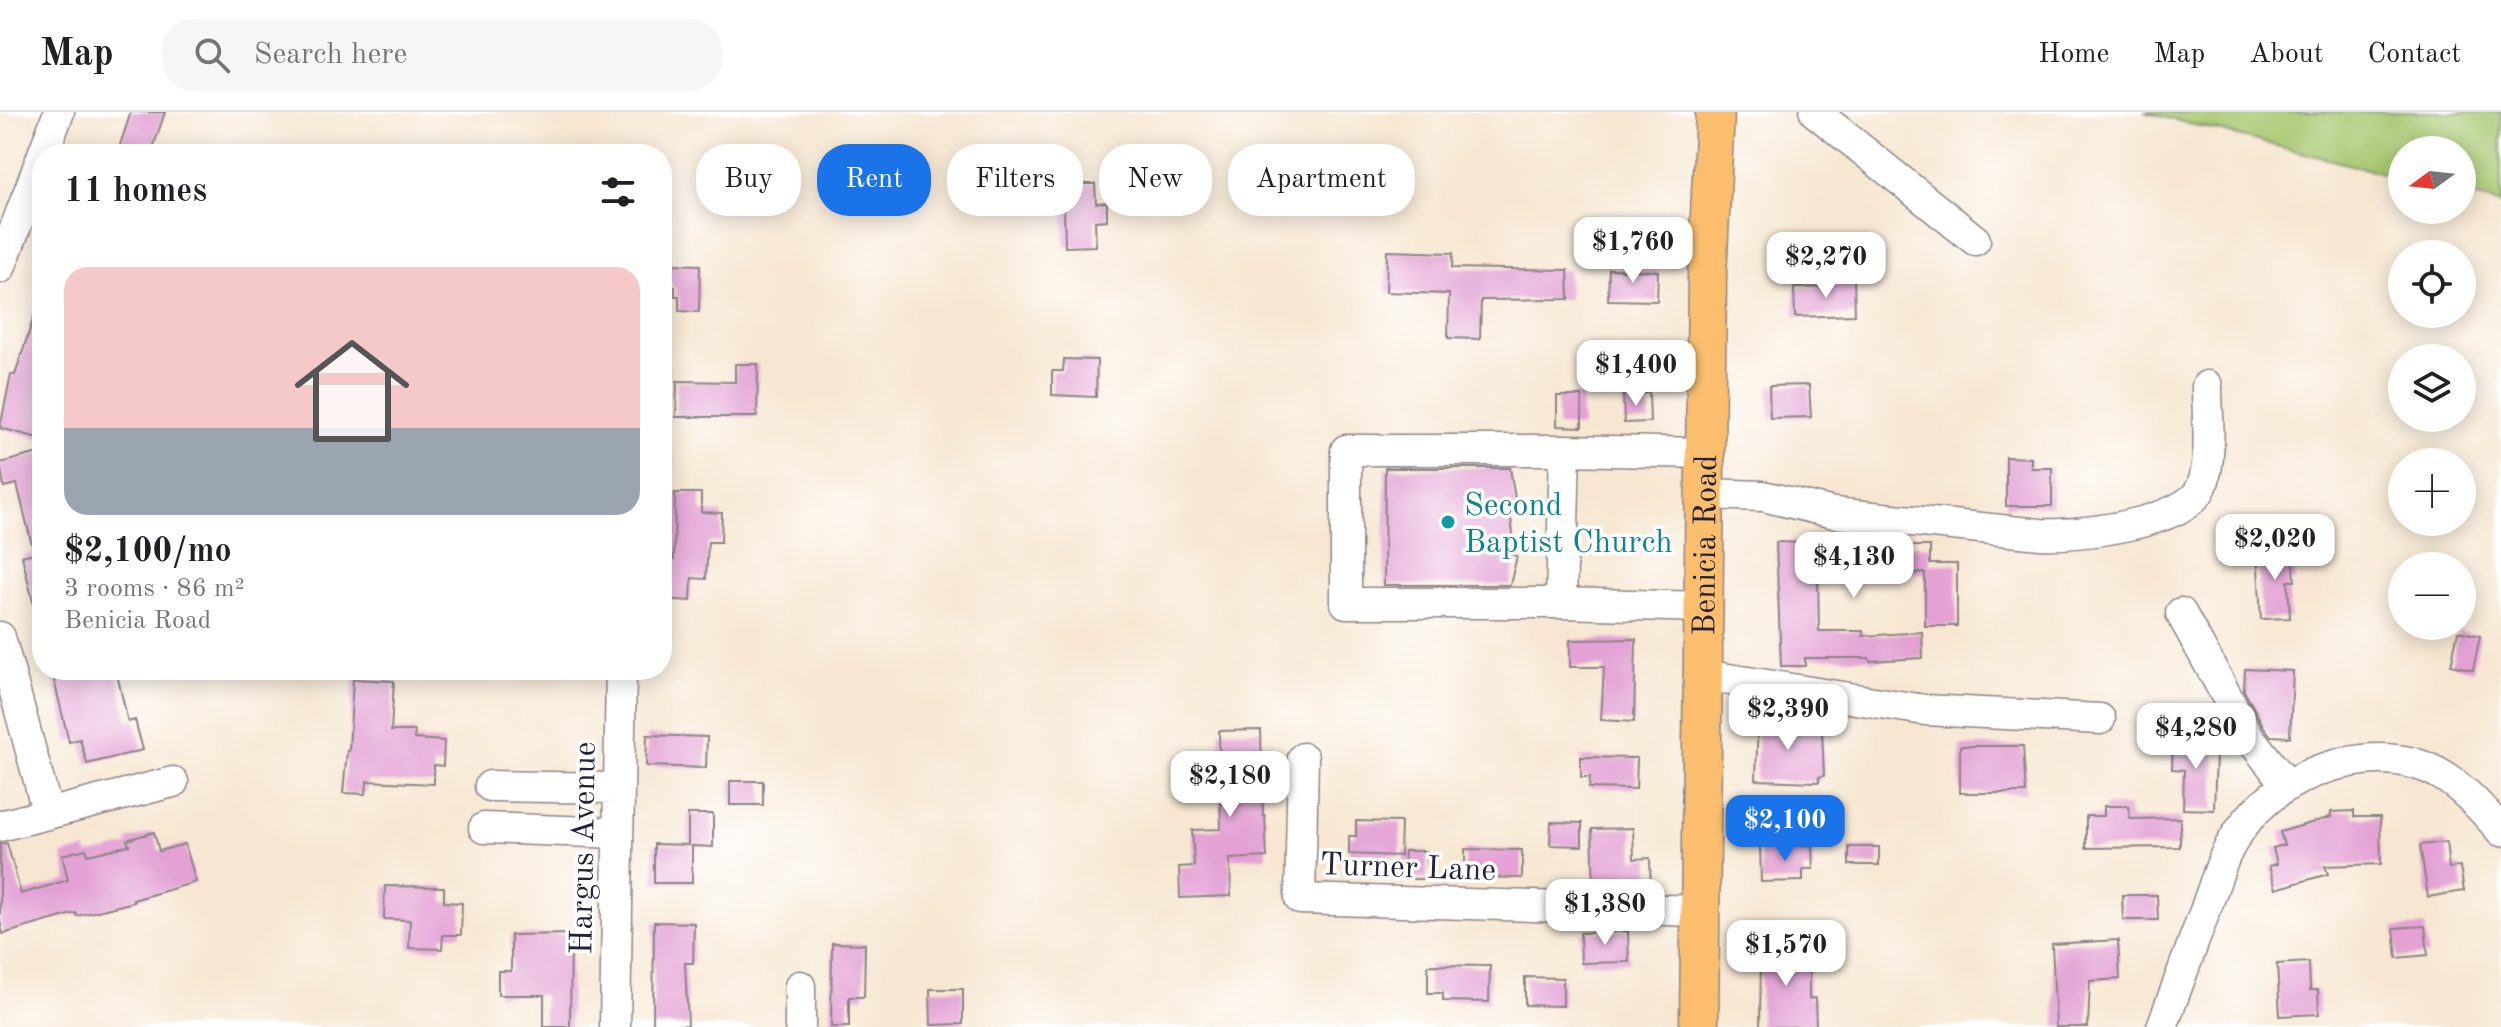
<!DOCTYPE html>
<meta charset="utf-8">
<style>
:root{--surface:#fff;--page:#f6f6f6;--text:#202124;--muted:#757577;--line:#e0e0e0;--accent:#1a73e8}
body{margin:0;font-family:"Old Standard TT",serif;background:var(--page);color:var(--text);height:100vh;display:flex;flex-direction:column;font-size:30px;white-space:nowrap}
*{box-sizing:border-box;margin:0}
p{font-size:26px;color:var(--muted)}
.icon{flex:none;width:44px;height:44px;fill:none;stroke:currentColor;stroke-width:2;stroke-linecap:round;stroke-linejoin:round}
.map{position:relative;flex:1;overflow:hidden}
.panel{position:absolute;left:32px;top:32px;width:640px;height:536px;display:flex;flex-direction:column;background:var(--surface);border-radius:32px;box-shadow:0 4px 20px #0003}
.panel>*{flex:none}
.top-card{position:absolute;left:696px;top:32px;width:760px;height:72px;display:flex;gap:16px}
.needle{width:52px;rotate:255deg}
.buttons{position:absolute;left:2388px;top:24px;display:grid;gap:16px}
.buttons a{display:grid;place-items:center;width:88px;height:88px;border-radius:50%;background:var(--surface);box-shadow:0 4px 20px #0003;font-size:40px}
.price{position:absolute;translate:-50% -68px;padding:0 18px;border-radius:16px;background:#fff;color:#222;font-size:26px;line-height:52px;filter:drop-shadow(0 2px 4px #0008)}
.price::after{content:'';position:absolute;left:50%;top:48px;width:24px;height:18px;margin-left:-12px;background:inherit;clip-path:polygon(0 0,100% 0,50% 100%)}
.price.on{background:var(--accent);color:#fff}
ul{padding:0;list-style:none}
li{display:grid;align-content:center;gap:16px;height:424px;padding:0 32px}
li+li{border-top:2px solid var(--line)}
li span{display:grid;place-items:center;height:248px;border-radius:24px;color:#555}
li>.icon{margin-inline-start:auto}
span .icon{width:144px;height:144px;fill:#fffc;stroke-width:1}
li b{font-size:34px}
h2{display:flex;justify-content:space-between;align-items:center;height:96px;padding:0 32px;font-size:34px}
.tag{padding:0 28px;border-radius:32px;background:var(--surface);box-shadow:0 4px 20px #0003;font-size:28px;line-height:72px}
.tag.on{background:var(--accent);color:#fff}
header{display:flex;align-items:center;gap:48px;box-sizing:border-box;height:112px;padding:0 40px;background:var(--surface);border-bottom:2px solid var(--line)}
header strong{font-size:38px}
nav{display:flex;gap:44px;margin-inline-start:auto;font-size:28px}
.search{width:560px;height:72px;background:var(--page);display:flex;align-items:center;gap:20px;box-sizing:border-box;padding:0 28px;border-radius:32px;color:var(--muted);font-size:30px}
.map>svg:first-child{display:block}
.green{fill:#a7c76f;stroke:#647455;stroke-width:2}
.building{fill:#e3a1d4}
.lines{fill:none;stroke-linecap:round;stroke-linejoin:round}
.minor-casing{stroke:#8c8486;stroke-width:33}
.major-casing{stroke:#8c8486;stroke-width:41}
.minor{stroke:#fff;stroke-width:30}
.major{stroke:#fabe6e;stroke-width:38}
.culture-dot{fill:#0f9aa8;stroke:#fff;stroke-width:3}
.labels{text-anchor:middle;stroke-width:7;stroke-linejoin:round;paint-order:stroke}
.culture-label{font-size:32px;fill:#0d838f;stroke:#fff;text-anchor:start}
.street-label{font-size:32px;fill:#22223b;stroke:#fff}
</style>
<header>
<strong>Map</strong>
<div class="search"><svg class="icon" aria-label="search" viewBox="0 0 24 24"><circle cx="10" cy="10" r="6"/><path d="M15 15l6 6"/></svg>Search here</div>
<nav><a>Home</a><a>Map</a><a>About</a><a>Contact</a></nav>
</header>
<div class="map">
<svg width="2501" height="915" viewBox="0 0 2501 915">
<rect width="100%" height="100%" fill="#fff"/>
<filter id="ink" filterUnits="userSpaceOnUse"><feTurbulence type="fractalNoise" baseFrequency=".0125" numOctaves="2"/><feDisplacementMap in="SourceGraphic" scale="16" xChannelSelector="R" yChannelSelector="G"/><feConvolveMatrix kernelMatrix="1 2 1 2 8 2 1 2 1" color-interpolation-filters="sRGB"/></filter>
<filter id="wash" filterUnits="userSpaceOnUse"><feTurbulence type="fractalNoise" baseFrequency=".006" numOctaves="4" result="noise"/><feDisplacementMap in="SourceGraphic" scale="32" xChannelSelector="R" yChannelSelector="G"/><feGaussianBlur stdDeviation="1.8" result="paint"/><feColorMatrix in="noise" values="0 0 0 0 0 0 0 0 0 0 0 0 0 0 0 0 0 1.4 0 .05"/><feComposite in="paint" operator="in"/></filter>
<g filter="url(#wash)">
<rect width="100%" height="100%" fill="#f7e7d2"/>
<path class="green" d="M2144,0h357v92l-39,-10v-44h-60v28z"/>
<g id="blocks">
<path class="building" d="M131,0h34l-14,42h-34z
M1056,72h39l1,19 11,-1v18l-12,1 1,25 -31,1 -1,-39h-7z
M1387,139l66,2 -1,15 116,2 1,29 -88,1 -1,39 -32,-1 1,-44 -63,-2z
M668,152l32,1 -1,47 -20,-1v-15h-4v-9h-4v-5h-3z
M1609,157l49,2 -1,30 -49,-1z
M1854,167l1,36 -60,2 -1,-29 37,-1 -1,-7z
M38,192h4v135l-42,-11 11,-54 4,1z
M1064,247l33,1 -1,37 -44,-2v-24h11z
M735,252h23l-1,53h-81l1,-36 58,1z
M1809,273l2,32 -41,1 -1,-32z
M1623,281h26l1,29 -26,1z
M1557,284h25v31l-25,-1z
M42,340v157l-7,1 -13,-54 12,-3 -17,-69 -13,3 -4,-24z
M2006,345l25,1v10h21v38h-46z
M1385,356h125l7,42 -7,2 3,21 -4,21 8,2 -7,29h-126z
M675,381h26v19l21,1 -1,29h-13l-2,37 -14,-1 -1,23 -29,-2v-41l12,1z
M1776,430l32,1 -1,3h123v18h27v62h-32v-53h-107l1,58h44v5l59,-4 1,26 -53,3 -1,-3h-64v8h-24z
M2293,436l2,33h-7l2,37 -29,1 -4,-69z
M2458,519l22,5 -7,34 -22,-5z
M1636,527l-2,83 -33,-2 3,-53h-34v-27z
M2245,557l48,2 -3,66 -19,-1 -7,-9 -20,-36z
M77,558h39l12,52 7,-2 8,30 -56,14 -7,-25 -11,3 -15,-62 24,-6z
M353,567l41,2 -3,50h24l-1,8 30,2 -1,25 -9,-1v19l-67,-3 -1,13 -23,-1 4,-42h2z
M1758,603h25v16l39,-2 2,47 -5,1v5l-63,-2z
M1261,618l2,86h2l2,41 -37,2 1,37 -51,2 -1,-31 15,-1 -2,-36 29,-1 -2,-98z
M647,623l60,2 -1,31 -60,-2z
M2173,624l37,1 -1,17h7l-2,56 -31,-1 1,-39 -12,-1z
M1960,634h63l3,47h-66z
M1581,645l56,1 -1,31 -47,-1 1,-11h-9z
M730,669h33v24h-33z
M2104,694h25l1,13 50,-1v29l-94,1v-32h18z
M2354,699v6h26l1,47 -56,2 3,8 -52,15 -7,-23 8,-2 -4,-16 11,-3 -4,-13 51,-15v-5z
M688,702h25v33l-21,-1v37h-38v-39l34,1z
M1356,709l45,1 -1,34 -51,-2v-18h7z
M1551,710l31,1v23l-32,-1z
M1633,716l1,31 16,-1 1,34 -57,-2 -2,-61z
M154,720l5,19 26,-7 11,38 -63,18 1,2 -57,14 -1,-3 -73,21 -3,-13v-77l7,-1 14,51 47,-14 -6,-25 24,-6 2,6 41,-10 -2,-5z
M2446,730l3,26 11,-1 4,24 -36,6 -8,-52z
M1812,733l1,24h-10v12l-42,1 -1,-36z
M1849,735h30v18h-30z
M1465,737l57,1v28l-57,-1z
M1404,739h23v28h-24z
M385,774l59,1v15l18,1 -1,32h-18l-1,14 -33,-1 1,-28 -26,-1z
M2122,783h35l1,25h-35z
M654,810l40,1 -1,40h-8l3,62 -35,1z
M2425,814l3,29 -31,3 -3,-30z
M1628,819l1,31 -48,1 -1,-30z
M571,822l-1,93h-26v-32h-46v-24h13v-36z
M2118,828l2,39 -30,2 -2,46h-32l-4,-83z
M832,831l33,1 -1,53h-15v30h-18z
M1761,834l48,1v52l6,-1 1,29h-56z
M2309,850l1,28h8l1,24 -39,2 -3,-52z
M1428,853l62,1 -1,36 -46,-1v-8h-15z
M1525,865l38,1v28l-38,-1z
M930,877h33v35l-32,1z"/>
</g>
</g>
<g filter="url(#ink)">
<use href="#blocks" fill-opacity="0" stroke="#8c8486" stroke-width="2"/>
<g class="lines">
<defs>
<path id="minor" d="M1815,0l160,128
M43,42l16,-42
M0,156l42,-111
M1705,382l58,2 71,17 206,21c36,2 148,-10 162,-48 11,-30 5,-68 5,-100
M1561,491h-215v-153h219
M1704,495l-143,-4 4,-153 140,3
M2181,501l68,124 37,47
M0,525l48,177
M1703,563l222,35 175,9
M1303,646l-3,141 401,12
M490,674l128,2
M0,714l173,-44
M484,716l134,5
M800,874v41
M615,915l6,-357
M2162,915c13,-36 27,-72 40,-108 8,-21 14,-42 23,-63 26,-56 78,-89 138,-96 65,-7 99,24 138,71"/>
<g id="major">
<path id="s1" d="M1699,915l8,-751 8,-164"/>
</g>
</defs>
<use href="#minor" class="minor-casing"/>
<use href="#major" class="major-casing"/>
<use href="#minor" class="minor"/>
<use href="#major" class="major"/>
</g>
</g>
<circle class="culture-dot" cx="1448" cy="410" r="8"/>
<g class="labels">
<g class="culture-label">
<text x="1464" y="403">Second<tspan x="1464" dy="37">Baptist Church</tspan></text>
</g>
<g class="street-label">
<text dy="11" stroke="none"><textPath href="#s1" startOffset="482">Benicia Road</textPath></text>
<text transform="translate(582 736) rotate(-89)" y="11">Hargus Avenue</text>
<text transform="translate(1408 754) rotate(2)" y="11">Turner Lane</text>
</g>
</g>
</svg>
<div class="buttons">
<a><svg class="needle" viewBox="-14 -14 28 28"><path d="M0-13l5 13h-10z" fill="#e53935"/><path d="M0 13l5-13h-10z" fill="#757577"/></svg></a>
<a><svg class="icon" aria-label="locate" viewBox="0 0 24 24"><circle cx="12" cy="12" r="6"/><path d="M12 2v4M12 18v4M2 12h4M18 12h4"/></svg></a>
<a><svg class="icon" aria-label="layers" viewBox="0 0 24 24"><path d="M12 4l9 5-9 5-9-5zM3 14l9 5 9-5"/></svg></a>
<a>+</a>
<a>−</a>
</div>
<b class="price" style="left:1633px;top:173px">$1,760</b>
<b class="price" style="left:1826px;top:188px">$2,270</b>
<b class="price" style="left:1636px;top:296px">$1,400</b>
<b class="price" style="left:2275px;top:470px">$2,020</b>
<b class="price" style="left:1854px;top:488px">$4,130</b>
<b class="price" style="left:1788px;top:640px">$2,390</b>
<b class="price" style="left:2196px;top:659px">$4,280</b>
<b class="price" style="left:1230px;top:707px">$2,180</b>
<b class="price on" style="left:1785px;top:751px">$2,100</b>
<b class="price" style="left:1605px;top:835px">$1,380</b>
<b class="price" style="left:1786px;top:876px">$1,570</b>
<div class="top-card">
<a class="tag">Buy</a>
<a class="tag on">Rent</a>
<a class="tag">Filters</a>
<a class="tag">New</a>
<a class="tag">Apartment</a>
</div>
<section class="panel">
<h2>11 homes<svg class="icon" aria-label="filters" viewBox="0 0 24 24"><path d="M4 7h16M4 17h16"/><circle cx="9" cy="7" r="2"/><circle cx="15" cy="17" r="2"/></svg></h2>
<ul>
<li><span style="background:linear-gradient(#f6c9c9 65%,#9aa5b1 0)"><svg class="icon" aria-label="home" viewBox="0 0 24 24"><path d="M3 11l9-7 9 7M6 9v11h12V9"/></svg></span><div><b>$2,100/mo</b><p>3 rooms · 86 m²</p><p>Benicia Road</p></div></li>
</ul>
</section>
</div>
